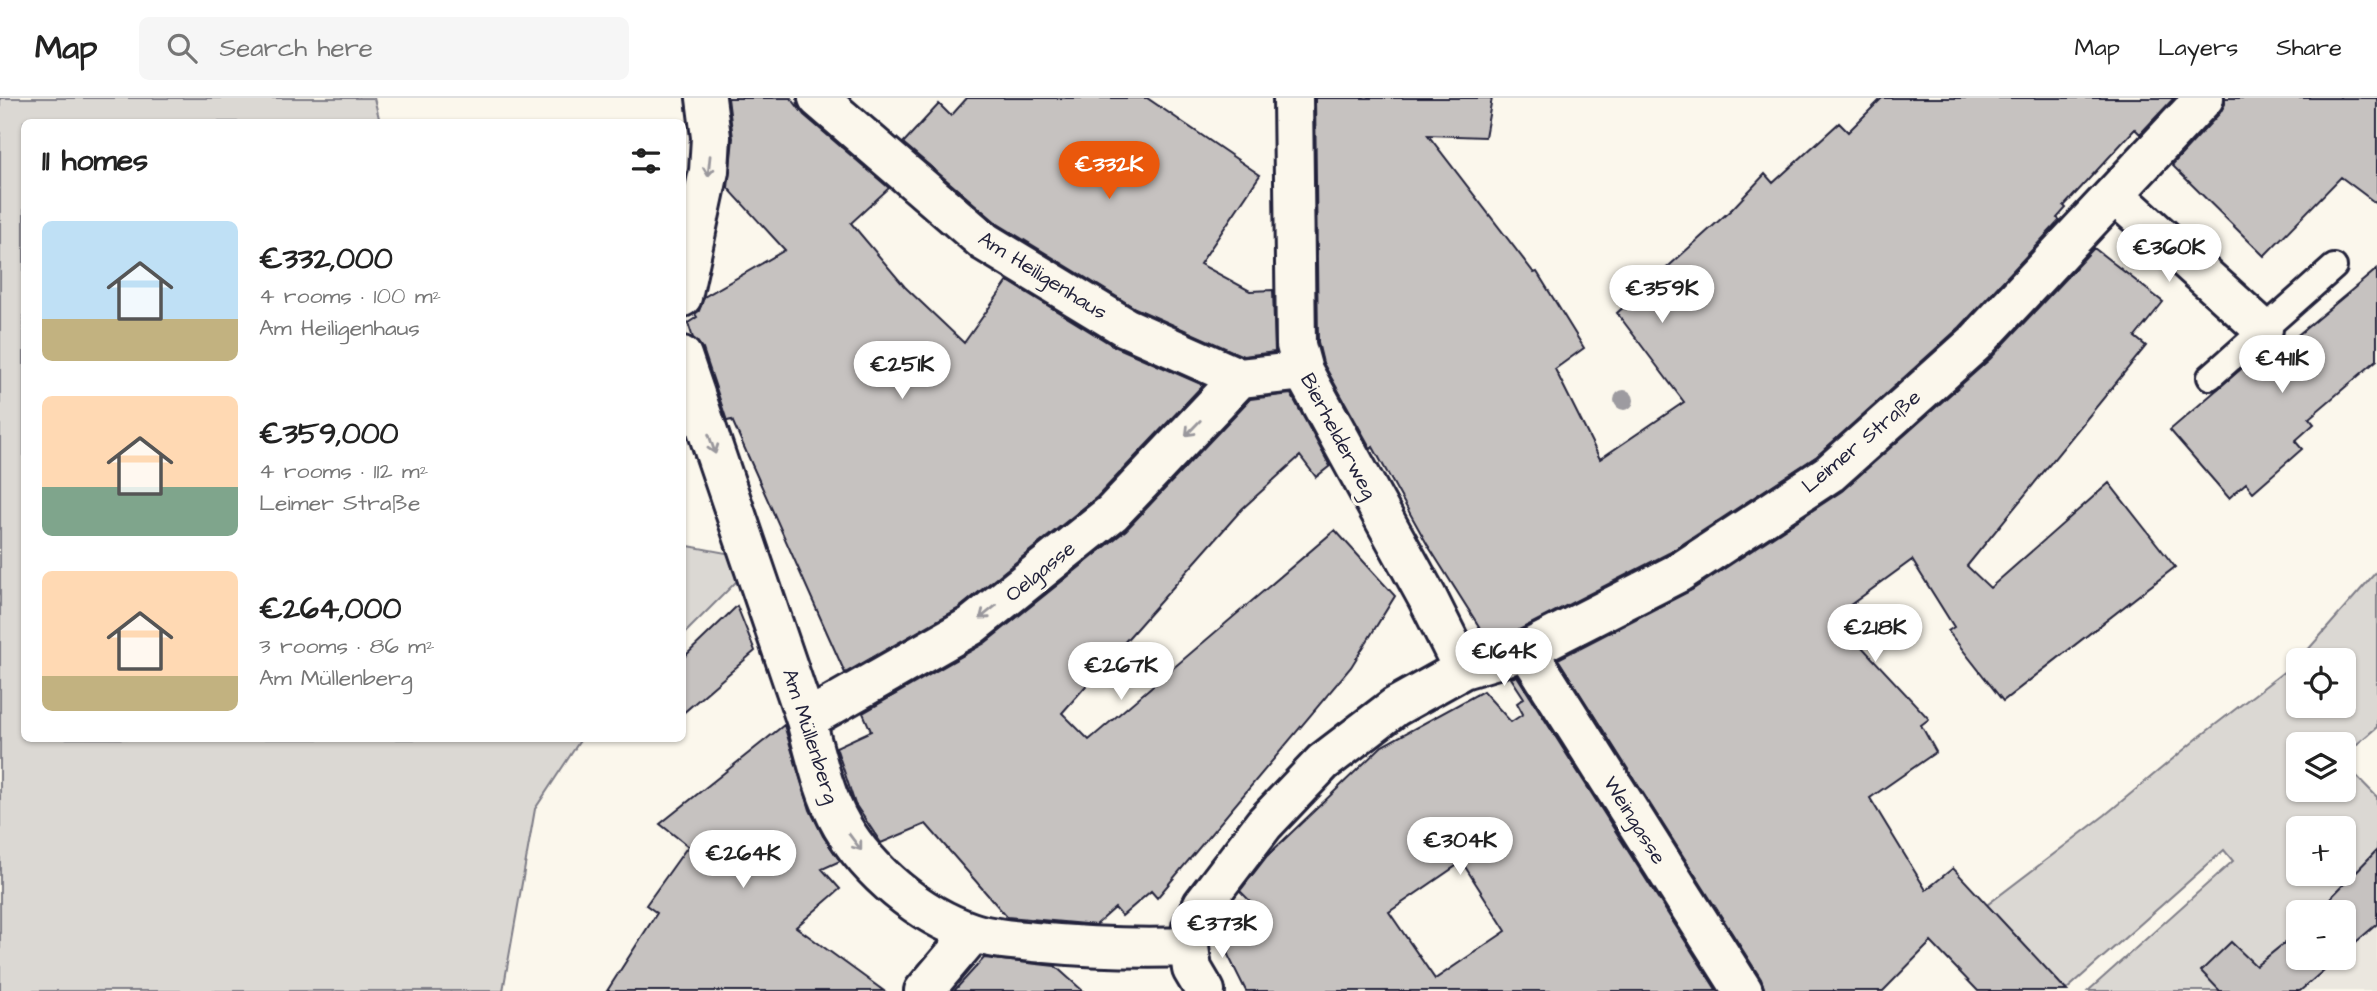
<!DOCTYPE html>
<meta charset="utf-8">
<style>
:root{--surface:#fff;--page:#f6f6f6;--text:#222;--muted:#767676;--line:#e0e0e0;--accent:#ea580c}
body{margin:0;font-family:"Architects Daughter",sans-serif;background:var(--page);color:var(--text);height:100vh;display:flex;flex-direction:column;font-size:26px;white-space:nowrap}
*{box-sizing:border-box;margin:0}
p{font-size:23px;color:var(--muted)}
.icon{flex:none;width:38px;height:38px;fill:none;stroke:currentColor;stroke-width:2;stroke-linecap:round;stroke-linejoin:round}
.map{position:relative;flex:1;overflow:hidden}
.drawer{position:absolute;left:21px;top:21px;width:665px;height:623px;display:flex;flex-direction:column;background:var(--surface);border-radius:10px;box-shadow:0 2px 5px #0004}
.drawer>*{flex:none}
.fabs{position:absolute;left:2286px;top:550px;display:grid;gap:14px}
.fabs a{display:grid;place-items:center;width:70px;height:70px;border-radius:10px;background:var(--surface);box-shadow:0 2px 5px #0004;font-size:35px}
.price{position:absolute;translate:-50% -60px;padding:0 16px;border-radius:24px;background:#fff;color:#222;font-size:23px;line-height:46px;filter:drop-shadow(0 2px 4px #0008)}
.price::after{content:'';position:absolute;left:50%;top:42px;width:21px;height:16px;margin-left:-10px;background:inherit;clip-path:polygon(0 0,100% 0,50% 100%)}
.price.selected{background:var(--accent);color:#fff}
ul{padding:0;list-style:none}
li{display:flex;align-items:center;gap:21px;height:175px;padding:0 21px}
li span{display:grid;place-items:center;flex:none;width:196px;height:140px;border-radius:10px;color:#555}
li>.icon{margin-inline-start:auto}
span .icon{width:84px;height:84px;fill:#fffc;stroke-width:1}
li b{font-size:30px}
h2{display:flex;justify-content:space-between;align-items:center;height:84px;padding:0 21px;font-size:30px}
header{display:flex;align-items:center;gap:42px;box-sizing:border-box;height:98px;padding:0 35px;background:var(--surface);border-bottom:2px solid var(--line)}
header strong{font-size:33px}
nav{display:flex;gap:38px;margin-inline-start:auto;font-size:24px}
.search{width:490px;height:63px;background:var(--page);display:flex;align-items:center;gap:18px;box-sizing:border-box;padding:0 24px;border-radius:10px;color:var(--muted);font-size:26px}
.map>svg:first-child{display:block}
.built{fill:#ebe7df}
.green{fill:#dbd8d3;stroke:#7e7d87;stroke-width:2;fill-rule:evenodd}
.building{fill:#c6c2c0;stroke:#22223b;stroke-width:2;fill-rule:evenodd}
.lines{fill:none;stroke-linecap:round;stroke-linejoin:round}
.service-casing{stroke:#22223b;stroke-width:30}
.minor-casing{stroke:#22223b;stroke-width:44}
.service{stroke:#fbf7ec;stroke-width:24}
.minor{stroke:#fbf7ec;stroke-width:38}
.tree{fill:#9d9ba0}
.oneway{stroke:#99979c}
.labels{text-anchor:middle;stroke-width:6;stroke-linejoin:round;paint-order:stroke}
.street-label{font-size:21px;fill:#22223b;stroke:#fbf7ec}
</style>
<header>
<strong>Map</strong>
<div class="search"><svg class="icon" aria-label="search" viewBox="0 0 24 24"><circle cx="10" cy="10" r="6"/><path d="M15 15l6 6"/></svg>Search here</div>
<nav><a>Map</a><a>Layers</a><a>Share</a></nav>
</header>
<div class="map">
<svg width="2377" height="893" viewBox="0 0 2377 893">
<rect width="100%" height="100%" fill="#fbf7ec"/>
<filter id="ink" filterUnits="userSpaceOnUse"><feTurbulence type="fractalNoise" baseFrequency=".0143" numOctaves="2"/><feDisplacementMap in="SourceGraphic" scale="14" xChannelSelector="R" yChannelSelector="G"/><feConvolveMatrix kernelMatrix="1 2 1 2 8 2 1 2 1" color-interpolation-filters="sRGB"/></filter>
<g filter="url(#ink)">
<path class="built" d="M2377,752v141h-152l73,-59v25h45v-45z"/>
<path class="green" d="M0,0h374l6,24h-356v616l557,1 -46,70 -32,182h-503z
M683,447l54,10 6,20 -60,60z
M2377,473v156l-34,29v-12h-45v45h45v-27l34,35v53l-60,62h-19v20l-73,59h-137l145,-130 -9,-11 -158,140 -79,-85 118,-90 93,-77 100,-77v44h45v-45h-44zM2298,730h45v45h-45z"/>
<path class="building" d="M728,0h63l13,17 85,73 -38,35 54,64 59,56 44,-62 106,65 89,39 -106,112 -138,111 -114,65 -113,-253 -5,1 -24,-72 -10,-11 -5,-15 9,-6 -2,-3 4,-3 5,-14 81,-47 -57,-62 5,-50z
M967,0h180l113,77 -60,89 50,27 23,-1 2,62 -32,4 -108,-48 -137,-84 -95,-81 36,-39 12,12z
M1315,0h177l-7,39 -57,-2 106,138 3,-1 47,76 -29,21 45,90 84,-57 -67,-89 116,-105 32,-34 8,9 66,-60 9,9 34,-34h292l-34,36 -5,-5 -71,77 2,2 -9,10 3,2 -100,107 -143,129 -148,97 -150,77 -32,9 -60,-95 -54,-97 -2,2 -48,-86 -5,-21z
M2225,0h152v106l-36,-27 -77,79 -92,-91 48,-52 5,-9z
M2094,150l69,54 -28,35 11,9 -179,220 23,22 119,-105 66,84 -172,134 -55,-70 6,-4 -42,-67 -78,57 95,102 -8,6 15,27 -66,46 56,92 27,-22 114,123h-89l-47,-49 -48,49h-118l-4,-12 -203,-320 134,-69 150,-99 148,-132z
M2377,171v91l-68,58 5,6 -19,17 7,8 -49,43 -7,-9 -17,15 -59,-68 85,-73 7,8z
M1291,296l39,72 -14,11 -16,-21 -58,53 -180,204 27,27 246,-210 60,66 -44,71 -194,231 -6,-7 -29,25 -7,-8 -19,17 -89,-8 -81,-93 -45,19 -26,-39 -19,-57 35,-16 -8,-18 122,-70 141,-113 124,-131z
M737,508l18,45 -73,63v-55z
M1517,578l200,315h-471l-18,-36 7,-27 17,-25 -12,-12 27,-35 115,-110 101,-55 28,31 12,-8 -6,-11 7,-5 -13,-20zM1462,764l44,69 -71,48 -46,-67z
M784,627l26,85 13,26 17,25 -18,8 18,20 -44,38 88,64h-277l50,-78 -11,-8 42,-59 -28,-22z
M2377,752v74l-34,29v-41h-26z
M2298,834v25h41l-39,34h-80l-19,-20 30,-29 25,24z
M984,860l71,8 28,25h-129z"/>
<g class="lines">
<defs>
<path id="service" d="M2210,279l124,-110"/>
<path id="minor" d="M818,0l167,144 140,85 115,51 63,-7
M1293,0l3,247 7,26 124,226 36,72
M2115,97l148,134
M682,199l27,-126 2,-34 -5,-39
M682,258l124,364c9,34 18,75 36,106 27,46 78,89 129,106 20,7 43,8 63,10 52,5 103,7 155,5
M1527,552l216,341
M806,622l165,-94 141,-113 128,-135
M924,893l49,-58
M1205,893l-13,-22 -3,-22 3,-20 11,-23 61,-80 59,-62 72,-55 68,-38 64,-19 153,-78 150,-99 145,-130 229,-245"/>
</defs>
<use href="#service" class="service-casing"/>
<use href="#minor" class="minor-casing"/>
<use href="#service" class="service"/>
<use href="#minor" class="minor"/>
</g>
<circle class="tree" cx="1624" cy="302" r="10"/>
<defs><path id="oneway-shaft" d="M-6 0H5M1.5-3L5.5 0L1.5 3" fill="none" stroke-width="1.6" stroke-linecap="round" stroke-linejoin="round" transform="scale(1.75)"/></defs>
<g class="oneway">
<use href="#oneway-shaft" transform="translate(709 68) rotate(96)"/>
<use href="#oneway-shaft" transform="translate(1193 330) rotate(134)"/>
<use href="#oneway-shaft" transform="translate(712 346) rotate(71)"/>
<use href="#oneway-shaft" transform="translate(988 514) rotate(141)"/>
<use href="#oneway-shaft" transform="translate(855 744) rotate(53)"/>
</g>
</g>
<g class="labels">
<g class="street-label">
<text transform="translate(1043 177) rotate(32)" y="7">Am Heiligenhaus</text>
<text transform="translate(1339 338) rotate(62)" y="7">Bierhelderweg</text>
<text transform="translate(1861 343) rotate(-40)" y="7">Leimer Straße</text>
<text transform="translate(1040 473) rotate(-39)" y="7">Oelgasse</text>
<text transform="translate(811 638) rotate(72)" y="7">Am Müllenberg</text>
<text transform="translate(1635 722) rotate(58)" y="7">Weingasse</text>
</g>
</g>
</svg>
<div class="fabs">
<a><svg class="icon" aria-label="locate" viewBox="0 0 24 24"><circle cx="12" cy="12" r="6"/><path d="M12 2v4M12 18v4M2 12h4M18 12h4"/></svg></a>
<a><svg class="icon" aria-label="layers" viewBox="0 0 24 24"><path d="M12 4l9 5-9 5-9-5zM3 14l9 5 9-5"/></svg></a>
<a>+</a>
<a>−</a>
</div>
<b class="price selected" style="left:1109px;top:103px">€332K</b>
<b class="price" style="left:2169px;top:186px">€360K</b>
<b class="price" style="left:1662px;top:227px">€359K</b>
<b class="price" style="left:2282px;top:297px">€411K</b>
<b class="price" style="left:902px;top:303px">€251K</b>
<b class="price" style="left:1875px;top:566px">€218K</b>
<b class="price" style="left:1504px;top:590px">€164K</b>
<b class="price" style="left:1121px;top:604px">€267K</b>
<b class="price" style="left:1460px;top:779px">€304K</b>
<b class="price" style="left:743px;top:792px">€264K</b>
<b class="price" style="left:1222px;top:862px">€373K</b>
<section class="drawer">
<h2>11 homes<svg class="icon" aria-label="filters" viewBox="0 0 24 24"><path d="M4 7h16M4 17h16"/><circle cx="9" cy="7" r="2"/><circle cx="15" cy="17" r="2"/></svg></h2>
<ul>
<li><span style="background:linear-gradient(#bfe0f5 70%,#c2b280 0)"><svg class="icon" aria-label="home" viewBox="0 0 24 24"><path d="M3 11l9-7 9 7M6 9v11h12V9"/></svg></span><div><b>€332,000</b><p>4 rooms · 100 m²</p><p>Am Heiligenhaus</p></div></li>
<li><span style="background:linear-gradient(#ffd9b3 65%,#7fa58c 0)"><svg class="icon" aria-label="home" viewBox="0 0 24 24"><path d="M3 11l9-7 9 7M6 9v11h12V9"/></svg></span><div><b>€359,000</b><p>4 rooms · 112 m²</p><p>Leimer Straße</p></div></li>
<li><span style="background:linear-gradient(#ffd9b3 75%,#c2b280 0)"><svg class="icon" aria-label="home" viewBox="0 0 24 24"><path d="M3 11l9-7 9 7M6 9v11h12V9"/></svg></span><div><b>€264,000</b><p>3 rooms · 86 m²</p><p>Am Müllenberg</p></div></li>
</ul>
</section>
</div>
